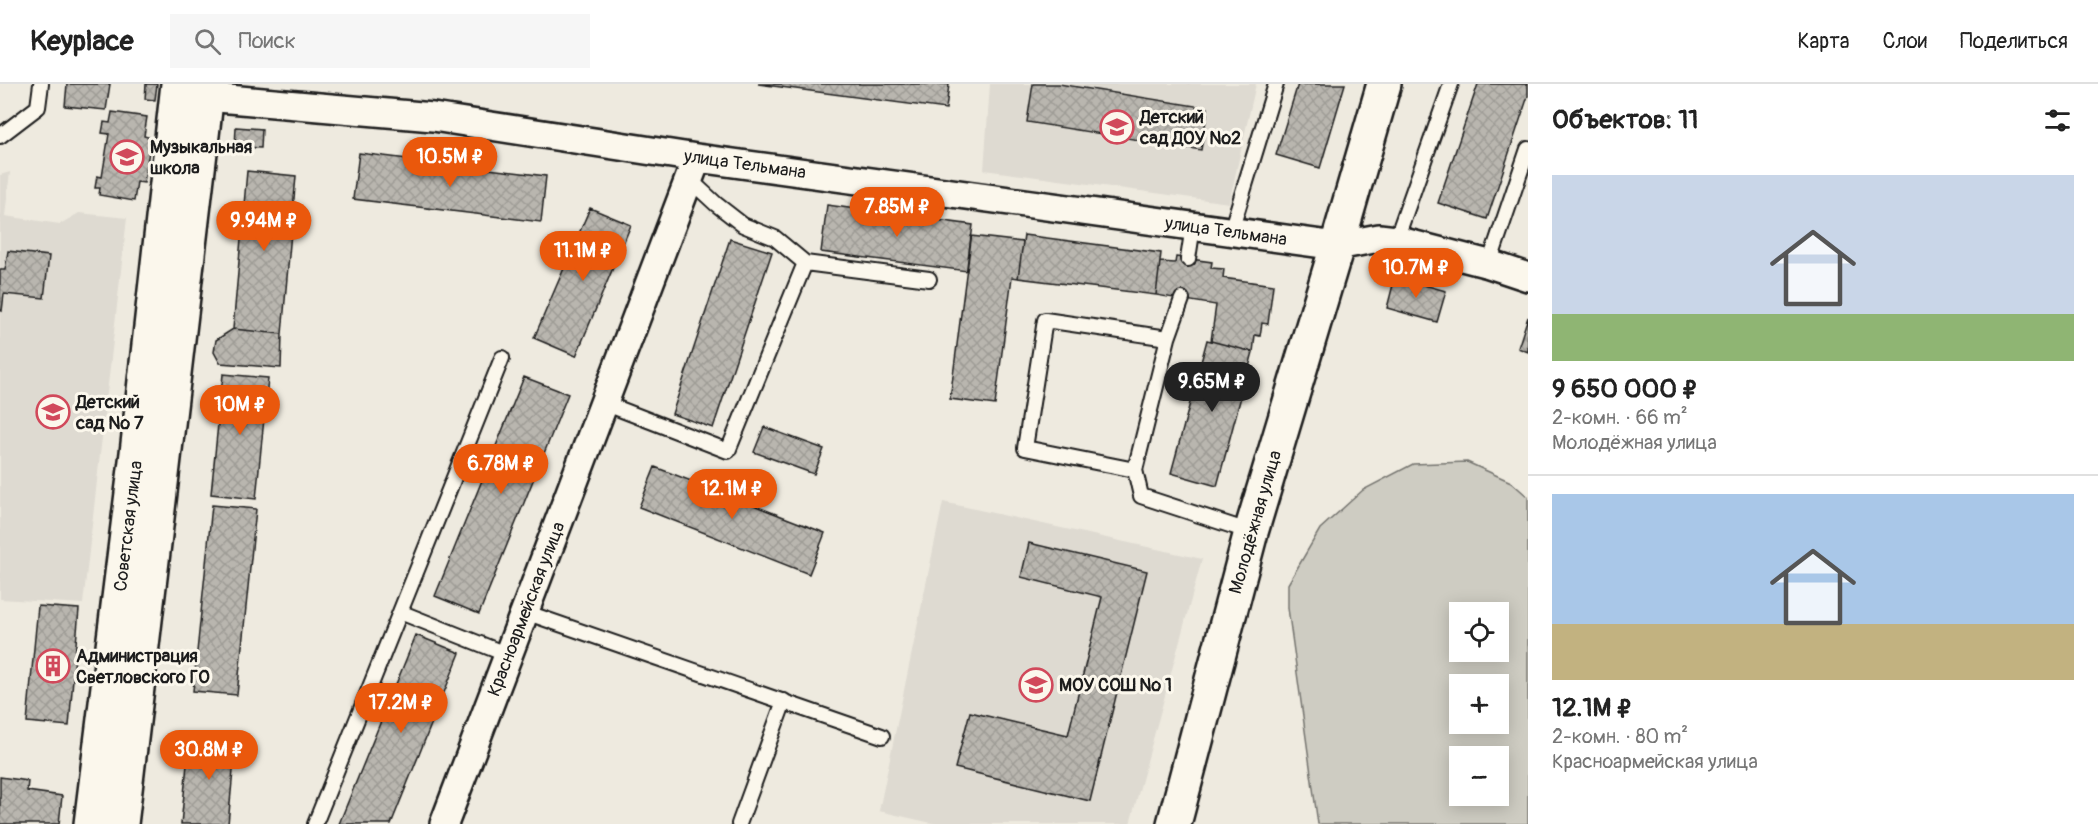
<!DOCTYPE html>
<html lang="ru">
<meta charset="utf-8">
<style>
:root{--surface:#fff;--page:#f6f6f6;--text:#222;--muted:#767676;--line:#e0e0e0;--accent:#ea580c}
body{margin:0;font-family:Pangolin,sans-serif;background:var(--page);color:var(--text);height:100vh;display:flex;flex-direction:column;font-size:22px;white-space:nowrap}
*{box-sizing:border-box;margin:0}
p{font-size:20px;color:var(--muted)}
.icon{flex:none;width:33px;height:33px;fill:none;stroke:currentColor;stroke-width:2;stroke-linecap:round;stroke-linejoin:round}
.map{position:relative;flex:1;overflow:hidden}
.sheet{display:flex;flex-direction:column;background:var(--surface);width:570px}
.sheet>*{flex:none}
.fabs{position:absolute;left:1449px;top:518px;display:grid;gap:12px}
.fabs a{display:grid;place-items:center;width:60px;height:60px;border-radius:0px;background:var(--surface);box-shadow:0 3px 15px #0003;font-size:30px}
.price{position:absolute;translate:-50% -51px;padding:0 14px;border-radius:21px;background:var(--accent);color:#fff;font-size:20px;line-height:39px;filter:drop-shadow(0 2px 3px #0008)}
.price::after{content:'';position:absolute;left:50%;top:36px;width:18px;height:14px;margin-left:-9px;background:inherit;clip-path:polygon(0 0,100% 0,50% 100%)}
.price.current{background:#222;color:#fff}
ul{padding:0;list-style:none}
li{display:grid;align-content:center;gap:12px;height:318px;padding:0 24px}
li+li{border-top:2px solid var(--line)}
li span{display:grid;place-items:center;height:186px;border-radius:0px;color:#555}
li>.icon{margin-inline-start:auto}
span .icon{width:108px;height:108px;fill:#fffc;stroke-width:1}
li b{font-size:26px}
h2{display:flex;justify-content:space-between;align-items:center;height:72px;padding:0 24px;font-size:26px}
header{display:flex;align-items:center;gap:36px;box-sizing:border-box;height:84px;padding:0 30px;background:var(--surface);border-bottom:2px solid var(--line)}
header strong{font-size:28px}
nav{display:flex;gap:33px;margin-inline-start:auto;font-size:21px}
.search{width:420px;height:54px;background:var(--page);display:flex;align-items:center;gap:15px;box-sizing:border-box;padding:0 21px;border-radius:0px;color:var(--muted);font-size:22px}
main{display:flex;flex:1;min-height:0}
.map>svg:first-child{display:block}
.built{fill:#dedad1}
.pitch{fill:#ceccc2;stroke:#75746f;stroke-width:1.5;fill-rule:evenodd}
.building{fill:url(#building-cross-hatch);stroke:#1c1c1c;stroke-width:1.5}
.lines{fill:none;stroke-linecap:round;stroke-linejoin:round}
.lane-casing{stroke:#1c1c1c;stroke-width:18}
.street-casing{stroke:#1c1c1c;stroke-width:32}
.secondary-casing{stroke:#1c1c1c;stroke-width:38}
.lane{stroke:#fbf7ec;stroke-width:14}
.street{stroke:#fbf7ec;stroke-width:27}
.secondary{stroke:#fbf7ec;stroke-width:33}
.labels{text-anchor:middle;stroke-width:6;stroke-linejoin:round;paint-order:stroke}
.poi-label{font-size:18px;font-weight:bold;fill:#1c1c1c;stroke:#fbf7ec;text-anchor:start}
.street-label{font-size:18px;fill:#1c1c1c;stroke:#fbf7ec}
</style>
<header>
<strong>Keyplace</strong>
<div class="search"><svg class="icon" aria-label="search" viewBox="0 0 24 24"><circle cx="10" cy="10" r="6"/><path d="M15 15l6 6"/></svg>Поиск</div>
<nav><a>Карта</a><a>Слои</a><a>Поделиться</a></nav>
</header>
<main>
<div class="map">
<svg width="1528" height="740" viewBox="0 0 1528 740">
<defs>
<pattern id="building-cross-hatch" width="8" height="8" patternUnits="userSpaceOnUse" patternTransform="scale(1.5)"><rect width="8" height="8" fill="#b9b6af"/><path d="M0 0l8 8M0 8l8-8" fill="none" stroke="#9e9c96"/></pattern>
</defs>
<rect width="100%" height="100%" fill="#eeeadf"/>
<filter id="ink" filterUnits="userSpaceOnUse"><feTurbulence type="fractalNoise" baseFrequency=".0167" numOctaves="2"/><feDisplacementMap in="SourceGraphic" scale="12" xChannelSelector="R" yChannelSelector="G"/><feConvolveMatrix kernelMatrix="1 2 1 2 8 2 1 2 1" color-interpolation-filters="sRGB"/></filter>
<g filter="url(#ink)">
<path class="built" d="M990,0h266l-27,119 -245,-33z
M10,88l-5,44 55,8 19,-11 48,5 -44,386 -83,-5v-424z
M943,418l259,57 -72,265h-194l-57,-13z"/>
<path class="pitch" d="M1467,378l44,20 17,15v327h-210l-30,-216v-24l32,-55 43,-39 50,-26zM1460,528h38v39h-38zM1460,600h38v39h-38zM1460,672h38v39h-38z"/>
<path class="building" d="M67,0h43l-4,26 -41,-4z
M146,0h11l-2,16 -10,-1z
M758,0h191l-3,25z
M1033,0h26l149,24 -7,42 -174,-28z
M1298,0h47l-25,84 -44,-13z
M1478,0h50v12l-41,123 -49,-16z
M112,28l35,5 -3,19 7,2 -7,45 -7,-1 -3,19 -35,-6 1,-7h-5l2,-12 5,1 7,-43 -7,-1 2,-11 6,1z
M236,43l26,2 -1,19 -26,-1z
M359,69l187,23 -5,46 -188,-23z
M247,87l49,5 -14,158 -49,-5z
M827,121l146,20 -6,46 -146,-19z
M590,124l41,17 -55,131 -42,-18z
M1024,151l137,18 -5,42 -138,-17z
M971,152l52,6 -5,36 -6,-1 -17,128 -45,-6z
M730,155l42,13 -59,176 -41,-14z
M8,167l41,5 -5,42 -40,-4 -2,17 -2,-1v-40h5z
M1176,173l36,5 -1,6 13,1 -1,9 50,7 -5,39 -6,-1 -2,13 -5,-1 -2,17 -42,-11 5,-36 -60,-10 4,-33 15,1z
M1395,193l51,14 -9,31 -50,-14z
M1528,233v35l-10,-4z
M233,245l49,5 -1,34 -61,-5 -6,-11 2,-12z
M1207,256l46,12 -36,134 -46,-13z
M223,290l45,4 -12,121 -45,-5z
M524,293l44,17 -89,220 -44,-18z
M764,343l60,22 -10,25 -60,-22z
M655,383l170,66 -16,41 -170,-67z
M212,421l44,4 -19,186 -44,-4z
M1029,459l118,28 -57,230 -135,-33 15,-56 98,23 34,-138 -81,-20z
M38,522l41,3 -10,117 -42,-4z
M416,551l44,18 -69,171h-52z
M190,651l46,4 -8,85h-47z
M0,693l28,4 -1,10 35,5 -3,28h-59z"/>
<g class="lines">
<defs>
<path id="lane" d="M0,52l38,-29 3,-23
M689,95l27,25 27,21 32,13 30,25 124,16
M1231,147l45,-147
M1396,156l55,-156
M1188,175l5,-33
M1489,180l39,-115
M1168,254l14,-39
M604,319l124,48 77,-188
M1135,386l33,-132 -123,-18 -20,128 110,22 6,26 110,36
M400,528l108,43
M525,528l357,124
M315,740l187,-466
M739,740l45,-123"/>
<path id="street" d="M206,13l227,20 264,41 640,88 42,-8 17,2 93,24 39,13
M444,740l253,-666"/>
<path id="secondary" d="M91,740l46,-371 41,-369
M121,740l87,-740
M1174,740l77,-292 86,-286 47,-162"/>
</defs>
<use href="#lane" class="lane-casing"/>
<use href="#street" class="street-casing"/>
<use href="#secondary" class="secondary-casing"/>
<use href="#lane" class="lane"/>
<use href="#street" class="street"/>
<use href="#secondary" class="secondary"/>
</g>
</g>
<defs>
<symbol id="school-ring" viewBox="-11 -11 22 22"><circle r="9.5" fill="#fbf7ec" stroke="#d1495b" stroke-width="1.5"/><path d="M0-5L7-2L0 1L-7-2ZM-4 1L0 2.5L4 1V4Q0 6-4 4Z" fill="#d1495b"/></symbol>
<symbol id="building-ring" viewBox="-11 -11 22 22"><circle r="9.5" fill="#fbf7ec" stroke="#d1495b" stroke-width="1.5"/><path d="M-4-6H4V6H1V3H-1V6H-4ZM-2.5-4.3h1.7v1.8h-1.7ZM.8-4.3h1.7v1.8H.8ZM-2.5-1h1.7V.8h-1.7ZM.8-1h1.7V.8H.8Z" fill="#d1495b"/></symbol>
</defs>
<g fill-rule="evenodd">
<use href="#school-ring" x="1098" y="24" width="38" height="38"/>
<use href="#school-ring" x="108" y="54" width="38" height="38"/>
<use href="#school-ring" x="34" y="309" width="38" height="38"/>
<use href="#building-ring" x="34" y="563" width="38" height="38"/>
<use href="#school-ring" x="1017" y="582" width="38" height="38"/>
</g>
<g class="labels">
<g class="poi-label">
<text x="1140" y="39">Детский<tspan x="1140" dy="21">сад ДОУ №2</tspan></text>
<text x="150" y="69">Музыкальная<tspan x="150" dy="21">школа</tspan></text>
<text x="76" y="324">Детский<tspan x="76" dy="21">сад № 7</tspan></text>
<text x="76" y="578">Администрация<tspan x="76" dy="21">Светловского ГО</tspan></text>
<text x="1059" y="607">МОУ СОШ № 1</text>
</g>
<g class="street-label">
<text transform="translate(745 80) rotate(8)" y="6">улица Тельмана</text>
<text transform="translate(1226 147) rotate(8)" y="6">улица Тельмана</text>
<text transform="translate(1255 438) rotate(-74)" y="6">Молодёжная улица</text>
<text transform="translate(128 442) rotate(-83)" y="6">Советская улица</text>
<text transform="translate(526 525) rotate(-69)" y="6">Красноармейская улица</text>
</g>
</g>
</svg>
<div class="fabs">
<a><svg class="icon" aria-label="locate" viewBox="0 0 24 24"><circle cx="12" cy="12" r="6"/><path d="M12 2v4M12 18v4M2 12h4M18 12h4"/></svg></a>
<a>+</a>
<a>−</a>
</div>
<b class="price" style="left:450px;top:104px">10.5M ₽</b>
<b class="price" style="left:897px;top:154px">7.85M ₽</b>
<b class="price" style="left:264px;top:168px">9.94M ₽</b>
<b class="price" style="left:583px;top:198px">11.1M ₽</b>
<b class="price" style="left:1416px;top:215px">10.7M ₽</b>
<b class="price current" style="left:1212px;top:329px">9.65M ₽</b>
<b class="price" style="left:240px;top:352px">10M ₽</b>
<b class="price" style="left:501px;top:411px">6.78M ₽</b>
<b class="price" style="left:732px;top:436px">12.1M ₽</b>
<b class="price" style="left:401px;top:650px">17.2M ₽</b>
<b class="price" style="left:209px;top:697px">30.8M ₽</b>
</div>
<section class="sheet">
<h2>Объектов: 11<svg class="icon" aria-label="filters" viewBox="0 0 24 24"><path d="M4 7h16M4 17h16"/><circle cx="9" cy="7" r="2"/><circle cx="15" cy="17" r="2"/></svg></h2>
<ul>
<li><span style="background:linear-gradient(#c9d6e8 75%,#8fb573 0)"><svg class="icon" aria-label="home" viewBox="0 0 24 24"><path d="M3 11l9-7 9 7M6 9v11h12V9"/></svg></span><div><b>9 650 000 ₽</b><p>2-комн. · 66 m²</p><p>Молодёжная улица</p></div></li>
<li><span style="background:linear-gradient(#a9c7e8 70%,#c2b280 0)"><svg class="icon" aria-label="home" viewBox="0 0 24 24"><path d="M3 11l9-7 9 7M6 9v11h12V9"/></svg></span><div><b>12.1M ₽</b><p>2-комн. · 80 m²</p><p>Красноармейская улица</p></div></li>
</ul>
</section>
</main>
